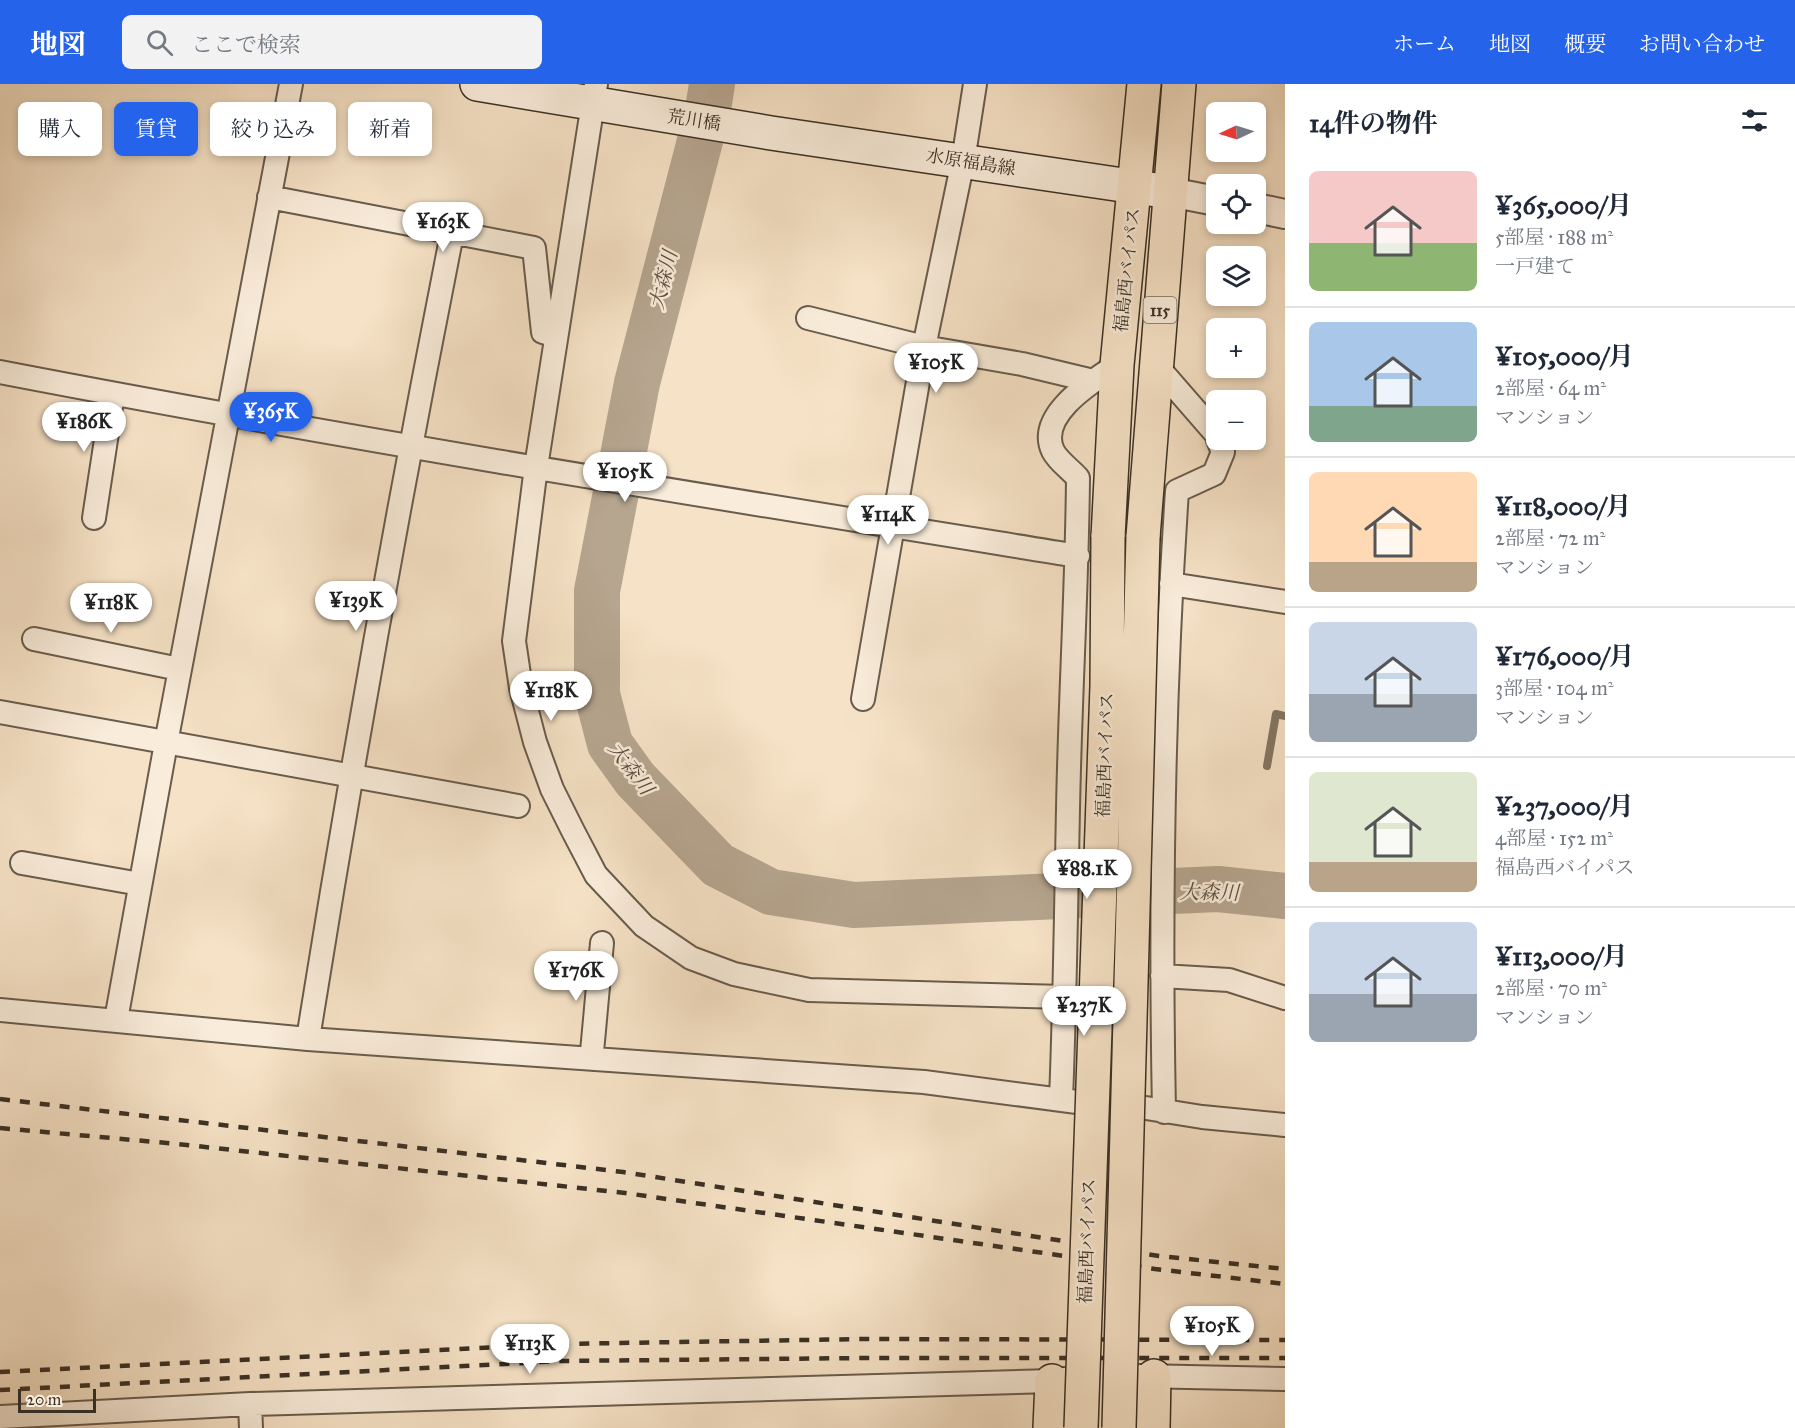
<!DOCTYPE html>
<html lang="ja">
<meta charset="utf-8">
<style>
:root{--surface:#fff;--page:#f2f2f3;--text:#1f2937;--muted:#747a83;--line:#e0e1e3;--accent:#2563eb}
body{margin:0;font-family:"IM FELL Great Primer","Noto Serif JP",serif;background:var(--page);color:var(--text);height:100vh;display:flex;flex-direction:column;font-size:22px;white-space:nowrap}
*{box-sizing:border-box;margin:0}
p{font-size:20px;color:var(--muted)}
.icon{flex:none;width:33px;height:33px;fill:none;stroke:currentColor;stroke-width:2;stroke-linecap:round;stroke-linejoin:round}
.map{position:relative;flex:1;overflow:hidden}
.side{display:flex;flex-direction:column;background:var(--surface);width:510px}
.side>*{flex:none}
.hud{position:absolute;left:18px;top:18px;width:570px;height:54px;display:flex;gap:12px}
.needle{width:39px;rotate:266deg}
.tools{position:absolute;left:1206px;top:18px;display:grid;gap:12px}
.tools a{display:grid;place-items:center;width:60px;height:60px;border-radius:9px;background:var(--surface);box-shadow:0 3px 9px #0003;font-size:30px}
.scale{position:absolute;left:18px;bottom:15px;width:78px;box-sizing:border-box;padding-left:6px;border:3px solid #3a3024;border-top:0;font-size:16px;line-height:21px;white-space:nowrap;color:#3a3024;-webkit-text-stroke:4px #f9ecda;paint-order:stroke}
.price{position:absolute;translate:-50% -51px;padding:0 14px;border-radius:21px;background:#fff;color:#222;font-size:20px;line-height:39px;filter:drop-shadow(0 2px 3px #0008)}
.price::after{content:'';position:absolute;left:50%;top:36px;width:18px;height:14px;margin-left:-9px;background:inherit;clip-path:polygon(0 0,100% 0,50% 100%)}
.price.selected{background:var(--accent);color:#fff}
ul{padding:0;list-style:none}
li{display:flex;align-items:center;gap:18px;height:150px;padding:0 24px}
li+li{border-top:2px solid var(--line)}
li span{display:grid;place-items:center;flex:none;width:168px;height:120px;border-radius:9px;color:#555}
li>.icon{margin-inline-start:auto}
span .icon{width:72px;height:72px;fill:#fffc;stroke-width:1}
li b{font-size:26px}
h2{display:flex;justify-content:space-between;align-items:center;height:72px;padding:0 24px;font-size:26px}
.chip{padding:0 21px;border-radius:9px;background:var(--surface);box-shadow:0 3px 9px #0003;font-size:21px;line-height:54px}
.chip.selected{background:var(--accent);color:#fff}
header{display:flex;align-items:center;gap:36px;box-sizing:border-box;height:84px;padding:0 30px;background:var(--accent);color:#fff}
header strong{font-size:28px}
nav{display:flex;gap:33px;margin-inline-start:auto;font-size:21px}
.search{width:420px;height:54px;background:var(--page);display:flex;align-items:center;gap:15px;box-sizing:border-box;padding:0 21px;border-radius:9px;color:var(--muted);font-size:22px}
main{display:flex;flex:1;min-height:0}
.map>svg:first-child{display:block}
.lines{fill:none;stroke-linecap:round;stroke-linejoin:round}
.stream{stroke:#847664;stroke-width:8}
.river{stroke:#b6a58f;stroke-width:46}
.minor-casing{stroke:#695c4c;stroke-width:26}
.tertiary-casing{stroke:#695c4c;stroke-width:32}
.secondary-casing{stroke:#3a3024;stroke-width:36}
.trunk-casing{stroke:#3a3024;stroke-width:36}
.minor{stroke:#f9ecda;stroke-width:22}
.tertiary{stroke:#f9ecda;stroke-width:28}
.secondary{stroke:#f9ecda;stroke-width:33}
.trunk{stroke:#f6e2c6;stroke-width:33}
.rail{stroke:#3a3024;stroke-width:4.5;stroke-dasharray:10 10;stroke-linecap:butt}
.trunk-bridge-casing{stroke:#3a3024;stroke-width:36;stroke-linecap:butt}
.trunk-bridge{stroke:#f6e2c6;stroke-width:33}
.labels{text-anchor:middle;stroke-width:5;stroke-linejoin:round;paint-order:stroke}
.shield{fill:#f9ecda;stroke:#73685b;stroke-width:1.5}
.shield-label{font-size:16px;font-weight:bold;fill:#3a3024}
.street-label{font-size:18px;fill:#3a3024;stroke:#f9ecda}
.water-label{font-size:20px;font-style:italic;fill:#594d3f;stroke:#f9ecda}
</style>
<header>
<strong>地図</strong>
<div class="search"><svg class="icon" aria-label="search" viewBox="0 0 24 24"><circle cx="10" cy="10" r="6"/><path d="M15 15l6 6"/></svg>ここで検索</div>
<nav><a>ホーム</a><a>地図</a><a>概要</a><a>お問い合わせ</a></nav>
</header>
<main>
<div class="map">
<svg width="1285" height="1344" viewBox="0 0 1285 1344">
<rect width="100%" height="100%" fill="#f6e2c6"/>
<filter id="stains"><feTurbulence type="fractalNoise" baseFrequency=".00333" numOctaves="4"/><feColorMatrix values="0 0 0 0 .2 0 0 0 0 .09 0 0 0 0 .02 0 0 0 .5 -.17"/></filter>
<radialGradient id="worn" r=".72"><stop offset=".6" stop-color="#630" stop-opacity="0"/><stop offset="1" stop-color="#630" stop-opacity=".3"/></radialGradient>
<g class="lines">
<path class="stream" d="M1267,682l9,-52 9,2"/>
<path class="river" d="M712,0l-4,26 -71,273 -40,208v103l13,50 25,35 83,86 53,27 83,13 364,-16 67,7"/>
<defs>
<path id="minor" d="M596,0l-60,383 -22,174 7,47 14,54 17,47 21,42 23,44 48,51 47,32 43,16 75,16 256,7
M269,113l265,51 9,84 13,4
M808,234l116,29 98,17 71,17
M1156,281l60,69
M0,288c358,69 718,126 1078,184
M94,434l19,-124
M1171,500l114,18
M34,555l145,30
M863,615l61,-352 39,-186 12,-77
M0,628l518,94
M22,779l118,21
M1162,892l67,4 56,18
M0,926l308,29 616,43 153,20
M116,936l50,-277 125,-659
M308,955c43,-270 91,-538 144,-805
M593,975l-1,-7 10,-109
M1061,1015c4,-97 5,-193 7,-290 2,-110 9,-220 10,-331 -7,-8 -20,-17 -25,-27 -17,-36 40,-70 64,-86
M1146,1024l56,9 83,8
M1164,1028c-4,-207 -1,-414 13,-621l37,-17 9,-22 -5,-12
M1140,1292l145,3
M250,1320l1,24
M0,1333l250,-13 802,-23 12,-2"/>
<path id="tertiary" d="M1170,108l46,9
M1256,124l29,6"/>
<path id="secondary" d="M477,0l294,49 399,59"/>
<path id="trunk" d="M1108,453l9,-172 27,-281
M1143,453l36,-453
M1050,1344l2,-47
M1153,1344l1,-52"/>
</defs>
<use href="#minor" class="minor-casing"/>
<use href="#tertiary" class="tertiary-casing"/>
<use href="#secondary" class="secondary-casing"/>
<use href="#trunk" class="trunk-casing"/>
<use href="#minor" class="minor"/>
<use href="#tertiary" class="tertiary"/>
<use href="#secondary" class="secondary"/>
<use href="#trunk" class="trunk"/>
<path class="rail" d="M0,1015l623,73 536,84 126,13
M0,1044l178,16 447,49 530,76 130,15
M0,1288l557,-28 309,-5 419,1
M0,1306l561,-29 303,-3h421"/>
<defs>
<path id="trunk-bridge" d="M1081,1344l26,-742 1,-149
M1119,1344l24,-891"/>
</defs>
<use href="#trunk-bridge" class="trunk-bridge-casing"/>
<use href="#trunk-bridge" class="trunk-bridge"/>
</g>
<g class="labels">
<rect class="shield" x="1143.5" y="213" width="33" height="26" rx="4.5"/>
<g class="shield-label">
<text x="1160" y="232">115</text>
</g>
<g class="street-label">
<text transform="translate(694 36) rotate(9)" y="6">荒川橋</text>
<text transform="translate(971 78) rotate(9)" y="6">水原福島線</text>
<text transform="translate(1127 186) rotate(-84)" y="6">福島西バイパス</text>
<text transform="translate(1105 671) rotate(-88)" y="6">福島西バイパス</text>
<text transform="translate(1087 1157) rotate(-88)" y="6">福島西バイパス</text>
</g>
<g class="water-label">
<text transform="translate(663 196) rotate(-76)" y="7">大森川</text>
<text transform="translate(631 684) rotate(53)" y="7">大森川</text>
<text transform="translate(1209 808) rotate(1)" y="7">大森川</text>
</g>
</g>
<rect width="100%" height="100%" filter="url(#stains)"/>
<rect width="100%" height="100%" fill="url(#worn)"/>
</svg>
<div class="tools">
<a><svg class="needle" viewBox="-14 -14 28 28"><path d="M0-13l5 13h-10z" fill="#e53935"/><path d="M0 13l5-13h-10z" fill="#747a83"/></svg></a>
<a><svg class="icon" aria-label="locate" viewBox="0 0 24 24"><circle cx="12" cy="12" r="6"/><path d="M12 2v4M12 18v4M2 12h4M18 12h4"/></svg></a>
<a><svg class="icon" aria-label="layers" viewBox="0 0 24 24"><path d="M12 4l9 5-9 5-9-5zM3 14l9 5 9-5"/></svg></a>
<a>+</a>
<a>−</a>
</div>
<div class="scale">20 m</div>
<b class="price" style="left:443px;top:169px">¥163K</b>
<b class="price" style="left:936px;top:310px">¥105K</b>
<b class="price selected" style="left:271px;top:359px">¥365K</b>
<b class="price" style="left:84px;top:369px">¥186K</b>
<b class="price" style="left:625px;top:419px">¥105K</b>
<b class="price" style="left:888px;top:462px">¥114K</b>
<b class="price" style="left:356px;top:548px">¥139K</b>
<b class="price" style="left:111px;top:550px">¥118K</b>
<b class="price" style="left:551px;top:638px">¥118K</b>
<b class="price" style="left:1087px;top:816px">¥88.1K</b>
<b class="price" style="left:576px;top:918px">¥176K</b>
<b class="price" style="left:1084px;top:953px">¥237K</b>
<b class="price" style="left:1212px;top:1273px">¥105K</b>
<b class="price" style="left:530px;top:1291px">¥113K</b>
<div class="hud">
<a class="chip">購入</a>
<a class="chip selected">賃貸</a>
<a class="chip">絞り込み</a>
<a class="chip">新着</a>
</div>
</div>
<section class="side">
<h2>14件の物件<svg class="icon" aria-label="filters" viewBox="0 0 24 24"><path d="M4 7h16M4 17h16"/><circle cx="9" cy="7" r="2"/><circle cx="15" cy="17" r="2"/></svg></h2>
<ul>
<li><span style="background:linear-gradient(#f6c9c9 60%,#8fb573 0)"><svg class="icon" aria-label="home" viewBox="0 0 24 24"><path d="M3 11l9-7 9 7M6 9v11h12V9"/></svg></span><div><b>¥365,000/月</b><p>5部屋 · 188 m²</p><p>一戸建て</p></div></li>
<li><span style="background:linear-gradient(#a9c7e8 70%,#7fa58c 0)"><svg class="icon" aria-label="home" viewBox="0 0 24 24"><path d="M3 11l9-7 9 7M6 9v11h12V9"/></svg></span><div><b>¥105,000/月</b><p>2部屋 · 64 m²</p><p>マンション</p></div></li>
<li><span style="background:linear-gradient(#ffd9b3 75%,#b9a48a 0)"><svg class="icon" aria-label="home" viewBox="0 0 24 24"><path d="M3 11l9-7 9 7M6 9v11h12V9"/></svg></span><div><b>¥118,000/月</b><p>2部屋 · 72 m²</p><p>マンション</p></div></li>
<li><span style="background:linear-gradient(#c9d6e8 60%,#9aa5b1 0)"><svg class="icon" aria-label="home" viewBox="0 0 24 24"><path d="M3 11l9-7 9 7M6 9v11h12V9"/></svg></span><div><b>¥176,000/月</b><p>3部屋 · 104 m²</p><p>マンション</p></div></li>
<li><span style="background:linear-gradient(#dfe7d0 75%,#b9a48a 0)"><svg class="icon" aria-label="home" viewBox="0 0 24 24"><path d="M3 11l9-7 9 7M6 9v11h12V9"/></svg></span><div><b>¥237,000/月</b><p>4部屋 · 152 m²</p><p>福島西バイパス</p></div></li>
<li><span style="background:linear-gradient(#c9d6e8 60%,#9aa5b1 0)"><svg class="icon" aria-label="home" viewBox="0 0 24 24"><path d="M3 11l9-7 9 7M6 9v11h12V9"/></svg></span><div><b>¥113,000/月</b><p>2部屋 · 70 m²</p><p>マンション</p></div></li>
</ul>
</section>
</main>
